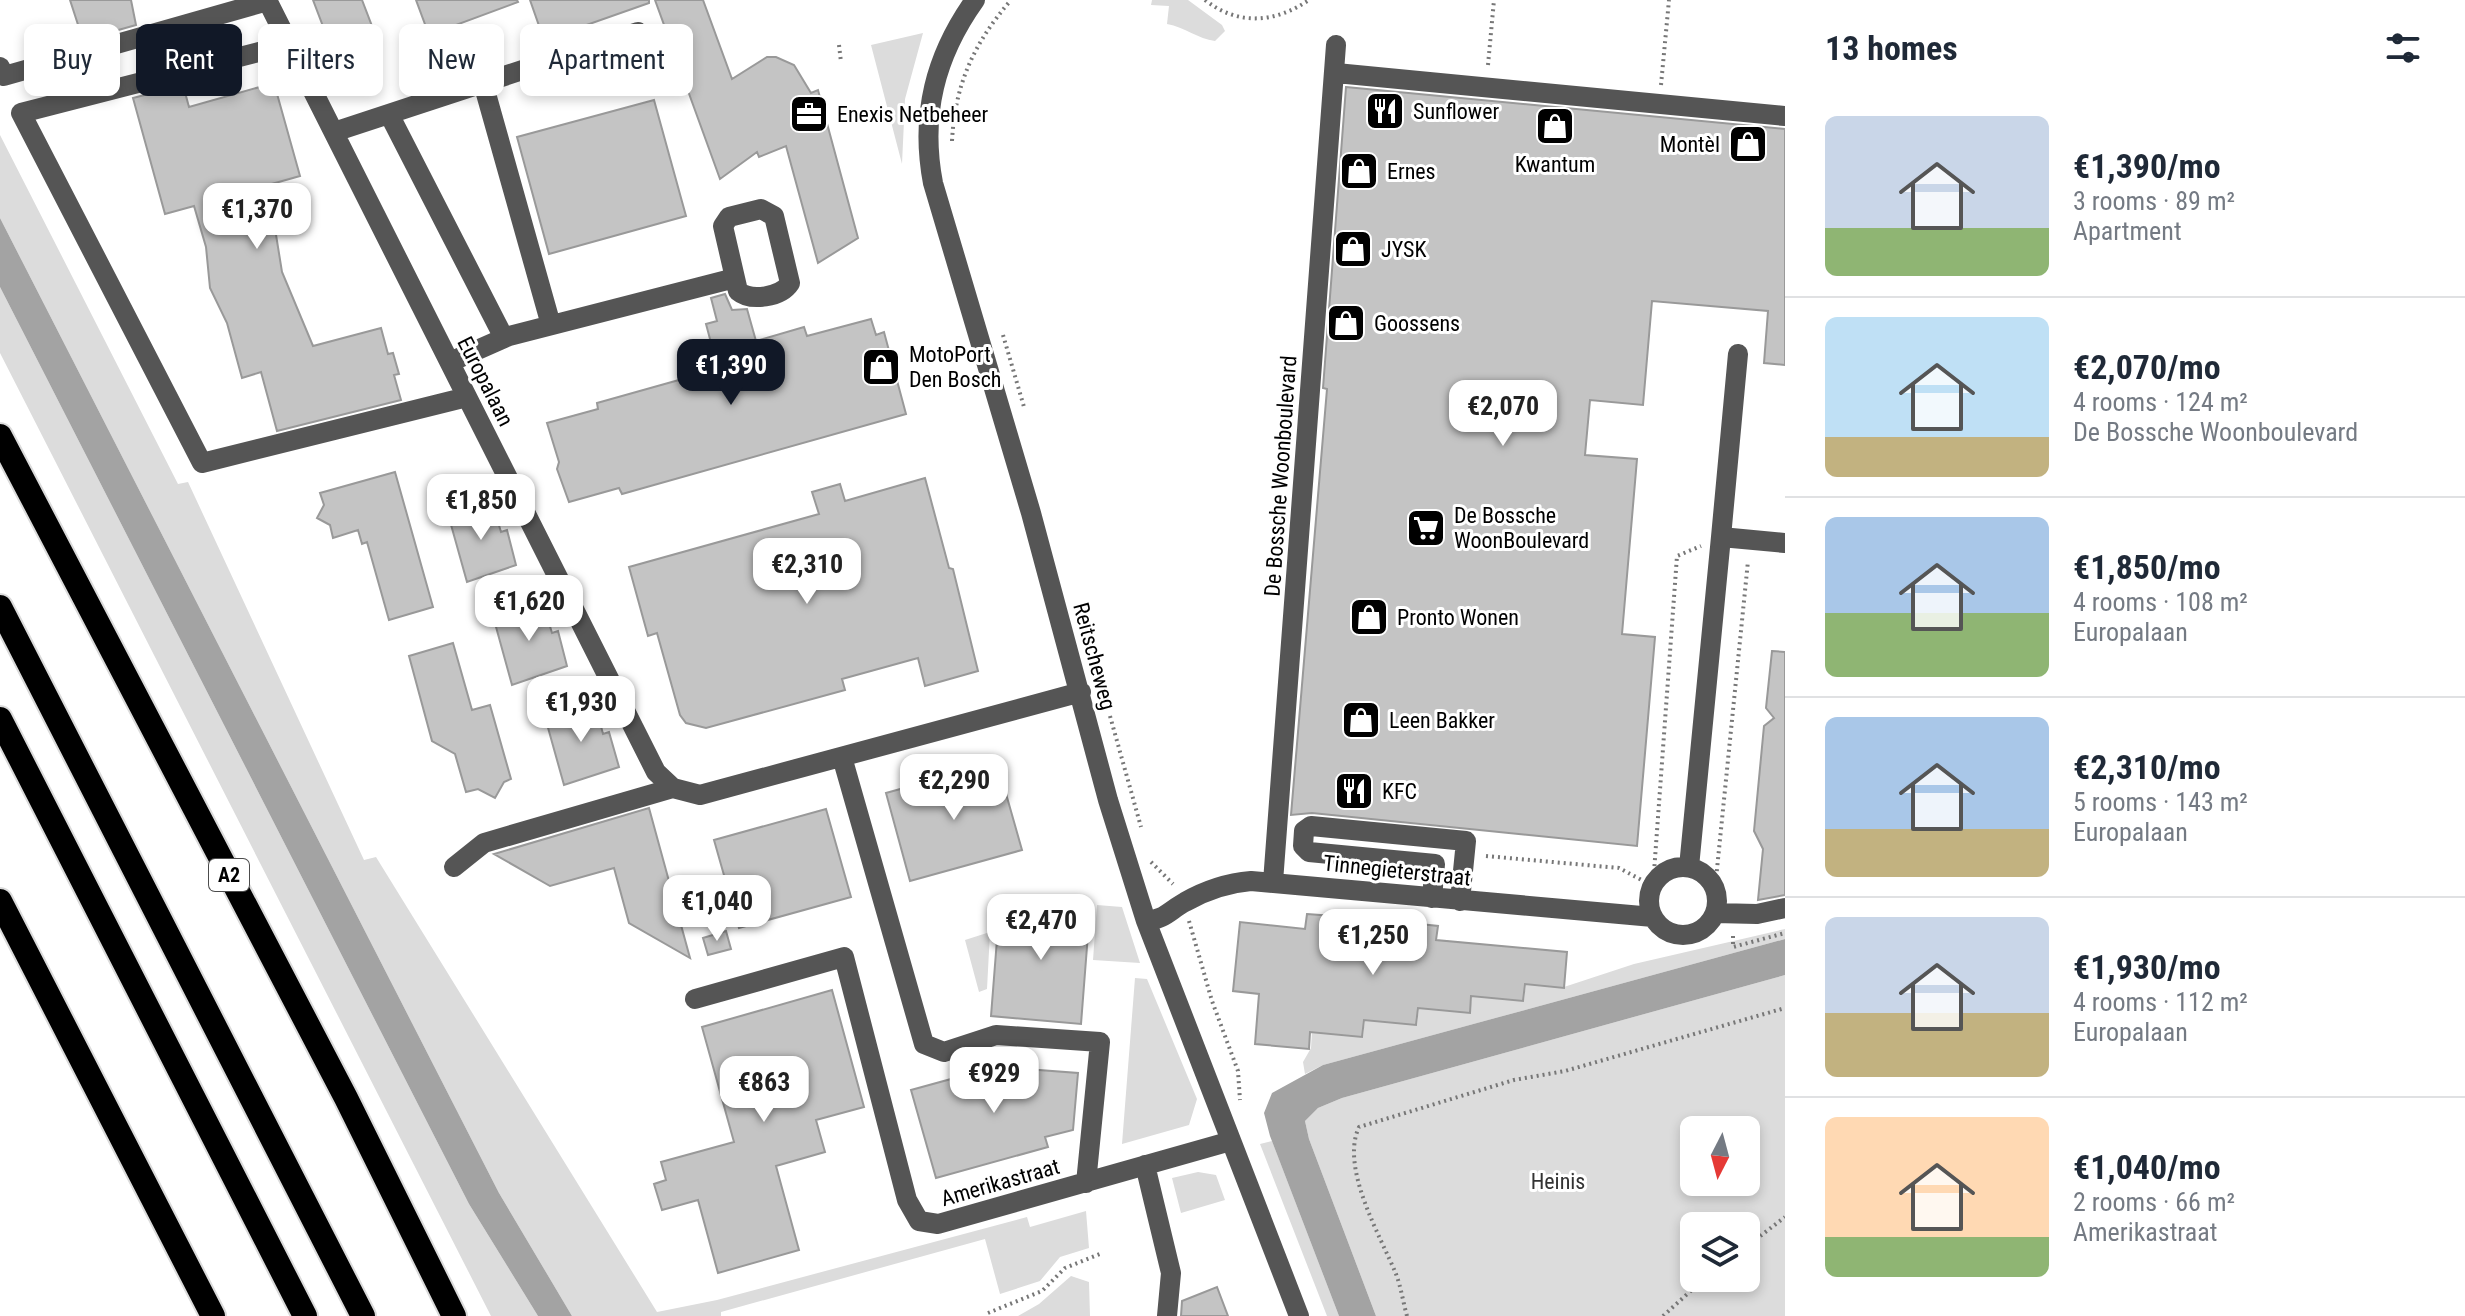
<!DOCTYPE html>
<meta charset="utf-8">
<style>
:root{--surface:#fff;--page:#f6f6f7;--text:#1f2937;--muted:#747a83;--line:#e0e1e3;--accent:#111827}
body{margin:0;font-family:"Roboto Condensed",sans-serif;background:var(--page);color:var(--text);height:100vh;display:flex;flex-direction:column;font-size:30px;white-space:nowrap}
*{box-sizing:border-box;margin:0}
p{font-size:26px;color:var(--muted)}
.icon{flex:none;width:44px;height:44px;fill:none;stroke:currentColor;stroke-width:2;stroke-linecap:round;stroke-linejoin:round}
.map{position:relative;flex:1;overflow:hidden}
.sheet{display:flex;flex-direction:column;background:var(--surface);width:680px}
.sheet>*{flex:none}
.hud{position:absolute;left:24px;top:24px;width:760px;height:72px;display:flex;gap:16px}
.needle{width:52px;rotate:186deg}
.controls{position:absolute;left:1680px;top:1116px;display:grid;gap:16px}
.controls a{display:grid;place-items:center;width:80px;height:80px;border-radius:12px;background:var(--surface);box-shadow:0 4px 12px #0003;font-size:40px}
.price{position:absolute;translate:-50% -68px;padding:0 18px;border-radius:16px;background:#fff;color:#222;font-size:26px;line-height:52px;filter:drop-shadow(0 2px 4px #0008)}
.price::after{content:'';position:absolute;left:50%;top:48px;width:24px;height:18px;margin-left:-12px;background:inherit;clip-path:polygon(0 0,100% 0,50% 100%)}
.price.current{background:var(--accent);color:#fff}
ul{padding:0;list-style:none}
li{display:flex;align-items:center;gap:24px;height:200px;padding:0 40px}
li+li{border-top:2px solid var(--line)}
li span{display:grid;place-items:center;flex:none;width:224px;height:160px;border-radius:12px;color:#555}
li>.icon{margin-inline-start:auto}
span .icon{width:96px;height:96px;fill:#fffc;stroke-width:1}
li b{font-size:34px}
h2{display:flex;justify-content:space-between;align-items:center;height:96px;padding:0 40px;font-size:34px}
.pill{padding:0 28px;border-radius:12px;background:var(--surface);box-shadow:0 4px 12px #0003;font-size:28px;line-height:72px}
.pill.current{background:var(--accent);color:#fff}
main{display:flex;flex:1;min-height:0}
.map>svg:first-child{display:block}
.green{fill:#dcdcdc;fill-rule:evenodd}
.water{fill:#a3a3a3}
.building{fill:#c4c4c4;stroke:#999;stroke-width:2}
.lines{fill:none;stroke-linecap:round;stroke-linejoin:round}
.highway-casing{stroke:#dbdbdb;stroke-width:28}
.path{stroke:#777;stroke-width:4;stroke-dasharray:2 4;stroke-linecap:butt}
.minor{stroke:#555;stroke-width:20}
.highway{stroke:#000;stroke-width:24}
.labels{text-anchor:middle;stroke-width:6;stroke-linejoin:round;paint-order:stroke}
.shield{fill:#fff;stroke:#4c4c4c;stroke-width:2}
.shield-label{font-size:20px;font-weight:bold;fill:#000}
.poi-label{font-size:22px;fill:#000;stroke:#fff;text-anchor:start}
.street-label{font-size:22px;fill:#000;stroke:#fff}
.park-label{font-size:22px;fill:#333;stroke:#fff}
</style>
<main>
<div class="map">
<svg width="1785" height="1316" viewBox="0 0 1785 1316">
<rect width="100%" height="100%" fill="#fff"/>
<path class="green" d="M1152,0h36l34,25 3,6 -10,10c-17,-2 -30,-14 -48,-17l2,-18 -18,-1z
M923,33l-18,66 -3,65 -31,-119z
M0,135l178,349 10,-2 176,378 12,-3 281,455 60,-12 310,-83 3,10 56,-16 3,37 -29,9 -20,24 -40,13 -15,-55 -264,73v4h-149l-73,-123 -499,-975z
M0,287l469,917 69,112h-47l-491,-963z
M1097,905l25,2 18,56 -47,-3z
M1785,929v10l-462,126 -18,9 -2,-12 8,-14 1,-17 51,5 2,-17 52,6 2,-17 51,5 2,-18 52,5 2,-17 38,4 70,-23z
M990,932l-3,57 -8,3 -14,-52z
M1785,975v341h-409l-67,-177 -4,-18 13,-13 24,-10zM1694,1130h52v52h-52zM1694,1226h52v52h-52z
M1135,978l12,1 50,120 -8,26 -67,19z
M1272,1141l67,175h-12l-67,-172z
M1198,1172l18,3 9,25 -44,13 -9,-35z
M1071,1276l18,6 1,34h-72l21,-12z"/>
<path class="water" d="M0,218l499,975 73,123h-34l-69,-112 -469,-917z
M1785,939v36l-443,123 -24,10 -13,13 4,18 67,177h-37l-69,-180 -6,-23 8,-20 51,-28z"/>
<path class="building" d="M70,0h61l5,25 -53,15z
M313,0h49l13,34 -43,16z
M416,0h101l1,2 -89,33z
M530,0h119v3l-105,37z
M655,0h48l29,79 35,-22h9l18,8 17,28 7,-3 40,148 -40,25 -32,-117 -27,11 -2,-5 -37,27z
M274,83l26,93 -32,9 14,87 31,74 68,-18 7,26 5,-1 6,21 -5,1 7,25 -124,31 -16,-59 -19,6 -15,-55 -17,-35 -4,-41 -12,-41 -29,8 -32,-116 50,-13 6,22z
M1346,87l439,42v236l-21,-2 4,-52 -116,-10 -9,104 -53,-5 -5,55 52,4 -15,175 33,3 -18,209 -325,-33 -21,2 36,-426 -4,-1z
M654,100l32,116 -137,38 -32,-117z
M725,294l7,16 15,-1 9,32 48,-14 3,9 64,-17 5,16 8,-3 22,82 -284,80 -3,-6 -50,14 -12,-33 2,-7 -12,-39 51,-14 -1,-6 121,-34 -12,-45 11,-3 -6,-23z
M395,472l38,135 -44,13 -22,-78 -5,2 -4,-14 -25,8 -3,-13 -13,-7 7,-13 -4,-12z
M925,478l24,90 4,1 25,102 -53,15 -7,-28 -76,21 3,11 -139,38 -20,-5 -6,-8 -23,-82 -9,3 -19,-69 190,-53 -7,-22 28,-8 5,17z
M492,502l9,30 6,-2 9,35 -49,17 -19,-68z
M543,603l9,30 6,-2 9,35 -55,19 -19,-69z
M453,643l19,67 18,-5 21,74 -7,3 -9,16 -17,-9 -12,3 -11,-38 -23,-13 -23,-85z
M1772,651l13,1v243l-27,5 5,-51 -9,-18 10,-105 10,-8 -8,-10z
M595,703l8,31 6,-2 10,35 -55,18 -19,-68z
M997,762l25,88 -112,31 -24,-88z
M649,808l41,150 -61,-35 -15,-55 -64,18 -56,-32z
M826,809l25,88 -112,31 -25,-88z
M1000,901l90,7 -9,116 -90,-8z
M1307,914l26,2 -1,14 78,8 1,-15 27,3 -2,14 131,12 -3,36 -39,-4 -2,17 -52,-5 -1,17 -52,-5 -2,17 -52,-5 -2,17 -52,-5 -1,17 -54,-5 4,-50 -26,-3 7,-69 65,7z
M726,931l5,18 -23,6 -5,-17z
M832,990l32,117 -48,13 9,32 -49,14 23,84 -81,23 -20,-73 -36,10 -8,-26 12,-4 -5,-18 73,-20 -32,-115z
M1024,1059l2,10 52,4 -5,57 -28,7 3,10 -112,31 -25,-88z
M1217,1287l11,29h-47l1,-15z"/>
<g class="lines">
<defs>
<path id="highway" d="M0,436l346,662 108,218
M0,607l363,709
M0,719l305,597
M0,901l213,415"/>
</defs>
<use href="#highway" class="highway-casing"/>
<path class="path" d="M1205,0c33,26 70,23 104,0
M839,45l2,17
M1488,65l6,-65
M1661,85l8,-85
M952,141c3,-57 22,-98 59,-141
M1003,335l21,72
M1110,716l31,111
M1486,856l133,12 34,18 24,-330 24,-10
M1151,862l22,22
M1715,889l33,-328
M1189,921l23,80 26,70 2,29
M1733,936v11l52,-14
M1746,1247l39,-30
M988,1313l54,-22 23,-23 37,-15
M1407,1316c-4,-14 -6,-29 -11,-42 -16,-39 -56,-106 -37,-147l155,-47 51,-9 220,-63
M1663,1316l42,-38"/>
<path class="minor" d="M267,0l389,772 17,16 27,7 381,-103
M975,0c-40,56 -55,115 -42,183l98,330 77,287 38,121 153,395
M290,44l-269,69 181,350 265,-66
M0,67l4,9 264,-75
M1336,73l449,43
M483,83l68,242
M389,114l115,224
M334,132l304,-100
M761,209l13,7 16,67c-9,14 -39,19 -52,8l-15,-65 6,-9z
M450,362l59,-26 226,-58
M1721,537l17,-183
M842,757l82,287 20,8 52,-17 104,7 -14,141
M454,867l30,-24 189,-55
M1689,867l32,-330 64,6
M1649 901a34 34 0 1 1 68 0a34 34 0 1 1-68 0Z
M1273,882l63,-837
M1432,898l3,-34 -126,-12 -6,-6 1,-15 7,-5 155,15 -6,60
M1715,913l42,1 28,-6
M1146,921c18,-1 24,-11 39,-19 21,-12 42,-19 66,-21l402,36
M695,999l149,-42 63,243 12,21 19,3 293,-83
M1145,1165l26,108 -4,43"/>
<use href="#highway" class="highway"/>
</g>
<defs>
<symbol id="restaurant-square" viewBox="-11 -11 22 22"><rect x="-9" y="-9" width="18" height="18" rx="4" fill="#000" stroke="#fff"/><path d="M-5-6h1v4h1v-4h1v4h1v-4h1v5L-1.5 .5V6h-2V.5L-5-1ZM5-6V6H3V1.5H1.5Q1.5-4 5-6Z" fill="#fff"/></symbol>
<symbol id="office-square" viewBox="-11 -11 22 22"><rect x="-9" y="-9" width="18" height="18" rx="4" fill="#000" stroke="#fff"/><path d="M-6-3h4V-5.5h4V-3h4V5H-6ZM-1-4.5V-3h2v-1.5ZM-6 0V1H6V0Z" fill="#fff"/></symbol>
<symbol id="shop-square" viewBox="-11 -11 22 22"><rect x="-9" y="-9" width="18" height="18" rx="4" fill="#000" stroke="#fff"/><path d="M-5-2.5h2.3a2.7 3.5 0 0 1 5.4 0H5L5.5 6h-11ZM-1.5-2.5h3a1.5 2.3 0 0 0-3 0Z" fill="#fff"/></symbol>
<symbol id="supermarket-square" viewBox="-11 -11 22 22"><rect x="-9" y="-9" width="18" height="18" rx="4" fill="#000" stroke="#fff"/><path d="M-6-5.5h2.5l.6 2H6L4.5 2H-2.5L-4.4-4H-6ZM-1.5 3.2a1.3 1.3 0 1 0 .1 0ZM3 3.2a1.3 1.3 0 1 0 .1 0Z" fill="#fff"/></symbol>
</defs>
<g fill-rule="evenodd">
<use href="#restaurant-square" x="1363" y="89" width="44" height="44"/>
<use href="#office-square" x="787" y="92" width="44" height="44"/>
<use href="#shop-square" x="1533" y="104" width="44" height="44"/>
<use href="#shop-square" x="1726" y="122" width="44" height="44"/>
<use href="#shop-square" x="1337" y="149" width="44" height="44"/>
<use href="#shop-square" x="1331" y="227" width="44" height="44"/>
<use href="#shop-square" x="1324" y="301" width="44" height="44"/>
<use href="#shop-square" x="859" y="345" width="44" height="44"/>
<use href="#supermarket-square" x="1404" y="506" width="44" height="44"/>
<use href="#shop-square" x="1347" y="595" width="44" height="44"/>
<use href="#shop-square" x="1339" y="698" width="44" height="44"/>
<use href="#restaurant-square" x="1332" y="769" width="44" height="44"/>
</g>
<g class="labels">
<rect class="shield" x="209" y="859" width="40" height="32" rx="6"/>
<g class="shield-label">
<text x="229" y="882">A2</text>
</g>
<g class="poi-label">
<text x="1413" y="119">Sunflower</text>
<text x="837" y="122">Enexis Netbeheer</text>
<text x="1720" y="152" text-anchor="end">Montèl</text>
<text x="1555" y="172" text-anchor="middle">Kwantum</text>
<text x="1387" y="179">Ernes</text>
<text x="1381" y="257">JYSK</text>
<text x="1374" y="331">Goossens</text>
<text x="909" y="362">MotoPort<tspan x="909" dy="25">Den Bosch</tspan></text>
<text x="1454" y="523">De Bossche<tspan x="1454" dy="25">WoonBoulevard</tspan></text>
<text x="1397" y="625">Pronto Wonen</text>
<text x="1389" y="728">Leen Bakker</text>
<text x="1382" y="799">KFC</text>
</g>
<g class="street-label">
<text transform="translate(486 381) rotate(63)" y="8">Europalaan</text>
<text transform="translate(1280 476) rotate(-86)" y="8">De Bossche Woonboulevard</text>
<text transform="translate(1095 656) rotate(75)" y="8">Reitscheweg</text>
<text transform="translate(1397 870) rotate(6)" y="8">Tinnegieterstraat</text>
<text transform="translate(1000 1182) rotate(-16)" y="8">Amerikastraat</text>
</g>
<g class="park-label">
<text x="1558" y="1189">Heinis</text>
</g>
</g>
</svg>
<div class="controls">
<a><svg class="needle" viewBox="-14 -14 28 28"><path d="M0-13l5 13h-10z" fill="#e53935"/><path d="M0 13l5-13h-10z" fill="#747a83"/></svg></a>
<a><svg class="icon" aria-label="layers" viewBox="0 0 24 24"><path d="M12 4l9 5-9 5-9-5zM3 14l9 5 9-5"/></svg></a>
</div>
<b class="price" style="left:257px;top:251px">€1,370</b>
<b class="price current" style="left:731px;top:407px">€1,390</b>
<b class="price" style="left:1503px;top:448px">€2,070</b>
<b class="price" style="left:481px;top:542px">€1,850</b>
<b class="price" style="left:807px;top:606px">€2,310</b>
<b class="price" style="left:529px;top:643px">€1,620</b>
<b class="price" style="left:581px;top:744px">€1,930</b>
<b class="price" style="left:954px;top:822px">€2,290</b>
<b class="price" style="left:717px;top:943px">€1,040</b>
<b class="price" style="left:1041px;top:962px">€2,470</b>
<b class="price" style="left:1373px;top:977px">€1,250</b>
<b class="price" style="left:994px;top:1115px">€929</b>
<b class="price" style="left:764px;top:1124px">€863</b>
<div class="hud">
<a class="pill">Buy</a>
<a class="pill current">Rent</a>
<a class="pill">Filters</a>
<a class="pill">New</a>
<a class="pill">Apartment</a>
</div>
</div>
<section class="sheet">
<h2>13 homes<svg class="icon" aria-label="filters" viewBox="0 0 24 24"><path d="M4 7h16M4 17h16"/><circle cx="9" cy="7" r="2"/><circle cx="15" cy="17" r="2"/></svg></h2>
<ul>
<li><span style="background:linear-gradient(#c9d6e8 70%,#8fb573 0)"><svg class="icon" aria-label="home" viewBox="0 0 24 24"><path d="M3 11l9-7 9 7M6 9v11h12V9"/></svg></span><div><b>€1,390/mo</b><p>3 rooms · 89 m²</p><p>Apartment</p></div></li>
<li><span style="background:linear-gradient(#bfe0f5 75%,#c2b280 0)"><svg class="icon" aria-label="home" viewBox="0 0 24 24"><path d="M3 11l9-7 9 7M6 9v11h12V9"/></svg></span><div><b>€2,070/mo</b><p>4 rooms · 124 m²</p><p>De Bossche Woonboulevard</p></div></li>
<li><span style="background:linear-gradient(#a9c7e8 60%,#8fb573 0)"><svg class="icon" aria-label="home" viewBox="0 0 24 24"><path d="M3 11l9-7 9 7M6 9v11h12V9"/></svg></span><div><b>€1,850/mo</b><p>4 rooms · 108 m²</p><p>Europalaan</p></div></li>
<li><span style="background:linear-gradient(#a9c7e8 70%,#c2b280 0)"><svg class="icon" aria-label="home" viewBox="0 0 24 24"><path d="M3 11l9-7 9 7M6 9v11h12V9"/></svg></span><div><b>€2,310/mo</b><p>5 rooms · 143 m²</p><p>Europalaan</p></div></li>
<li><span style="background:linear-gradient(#c9d6e8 60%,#c2b280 0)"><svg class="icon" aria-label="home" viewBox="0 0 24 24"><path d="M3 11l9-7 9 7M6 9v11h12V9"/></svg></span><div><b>€1,930/mo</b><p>4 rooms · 112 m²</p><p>Europalaan</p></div></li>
<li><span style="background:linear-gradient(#ffd9b3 75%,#8fb573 0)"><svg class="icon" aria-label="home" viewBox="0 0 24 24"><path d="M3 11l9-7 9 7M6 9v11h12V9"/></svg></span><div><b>€1,040/mo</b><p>2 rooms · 66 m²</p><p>Amerikastraat</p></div></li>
</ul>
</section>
</main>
